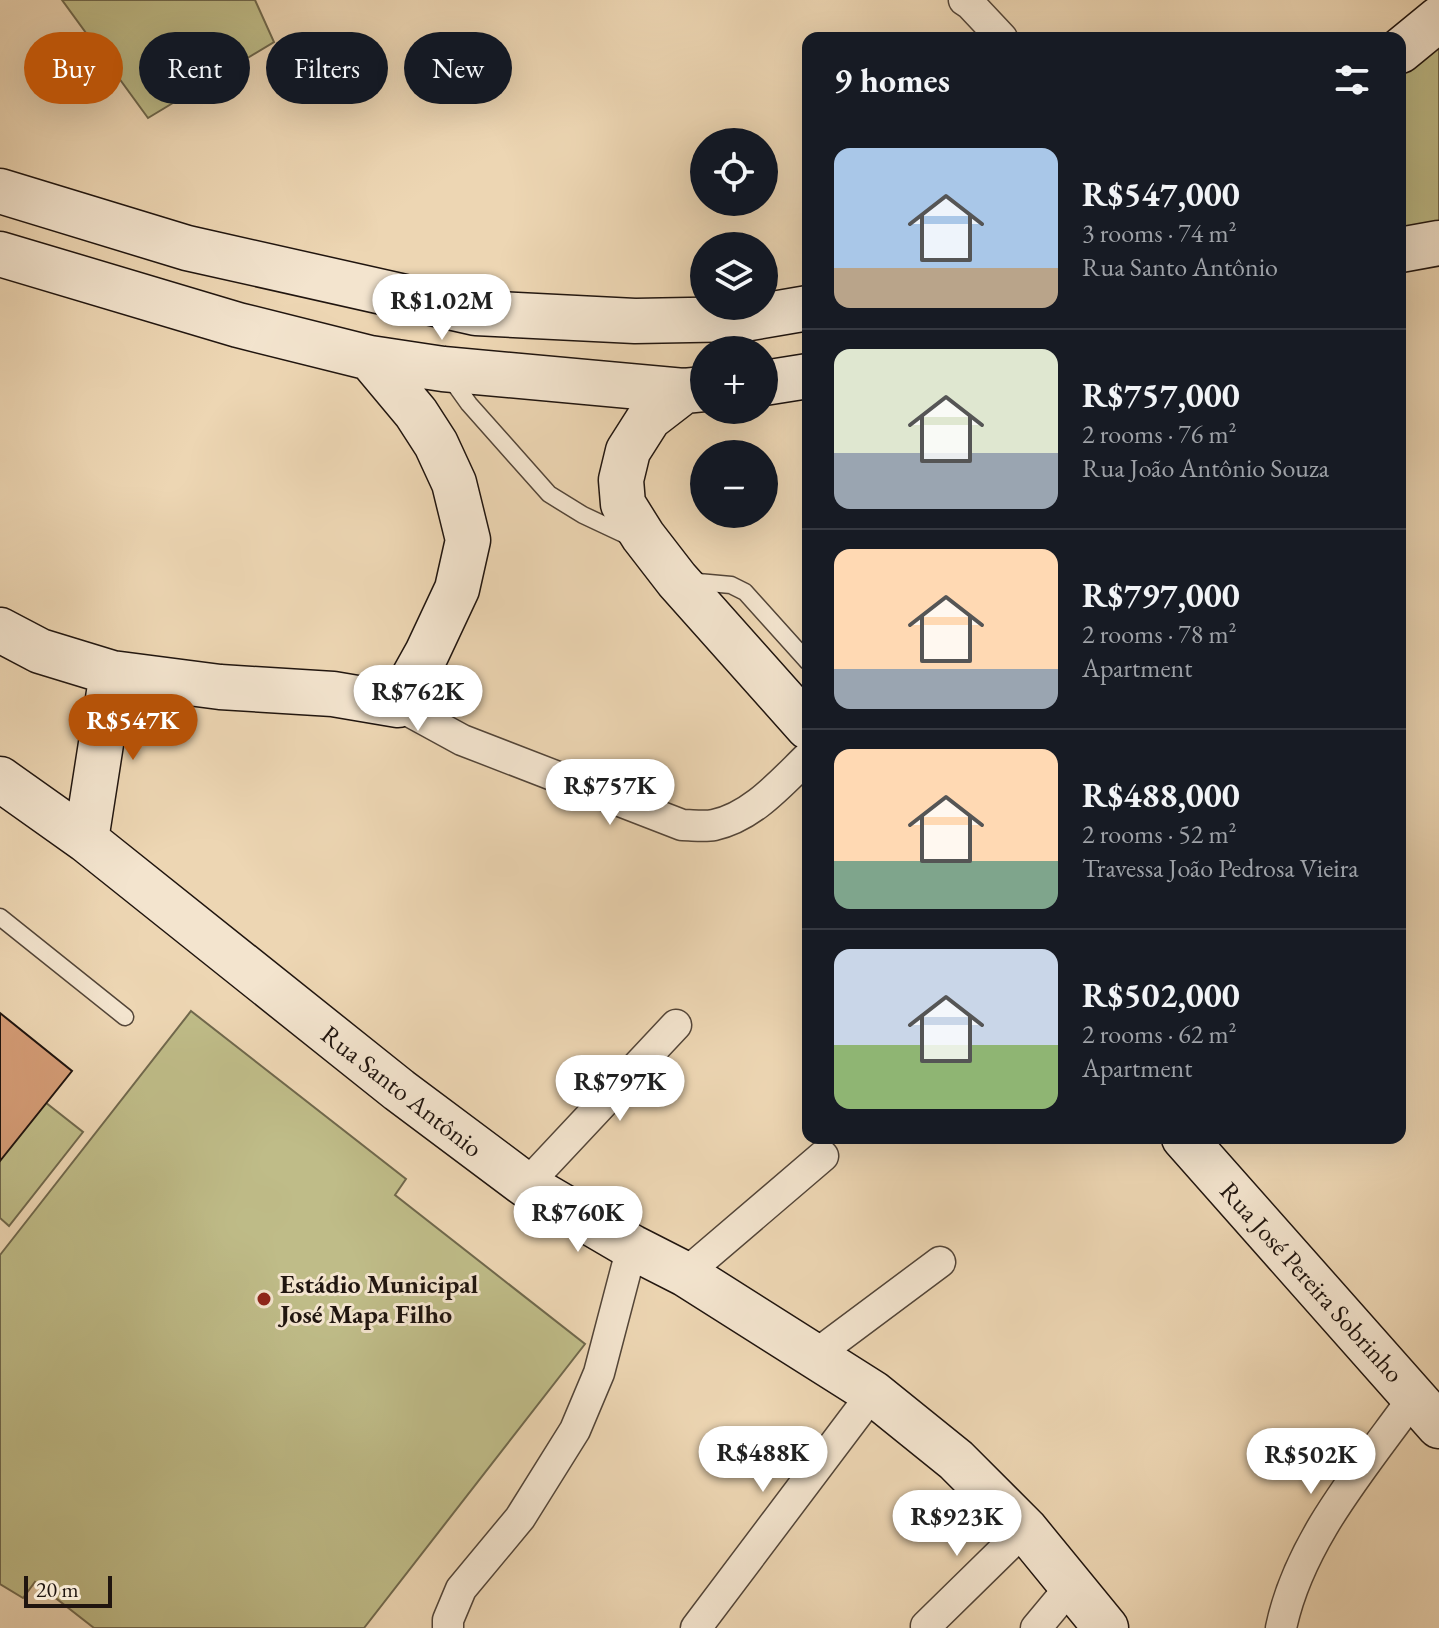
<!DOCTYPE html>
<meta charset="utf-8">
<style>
:root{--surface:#171b24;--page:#20242c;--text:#f1f3f6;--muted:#9ea1a6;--line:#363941;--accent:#b45309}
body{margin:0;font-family:"EB Garamond",serif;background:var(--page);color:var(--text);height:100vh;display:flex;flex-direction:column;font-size:30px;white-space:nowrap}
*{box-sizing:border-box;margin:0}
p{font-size:26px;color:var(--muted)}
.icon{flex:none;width:44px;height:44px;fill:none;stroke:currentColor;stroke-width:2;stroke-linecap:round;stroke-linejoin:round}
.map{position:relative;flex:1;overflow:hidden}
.details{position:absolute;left:802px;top:32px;width:604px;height:1112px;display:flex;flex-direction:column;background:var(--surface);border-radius:16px;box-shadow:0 8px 32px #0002}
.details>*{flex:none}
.hud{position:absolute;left:24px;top:32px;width:658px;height:72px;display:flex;gap:16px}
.fabs{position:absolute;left:690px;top:128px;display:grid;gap:16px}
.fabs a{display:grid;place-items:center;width:88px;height:88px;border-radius:50%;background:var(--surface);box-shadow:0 8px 32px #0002;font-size:40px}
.scale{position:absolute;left:24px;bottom:20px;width:88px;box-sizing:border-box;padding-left:8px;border:4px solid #20150f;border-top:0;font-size:22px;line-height:28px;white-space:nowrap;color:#20150f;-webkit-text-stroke:6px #f3e4ce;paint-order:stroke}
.price{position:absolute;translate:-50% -68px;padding:0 18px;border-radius:28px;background:#fff;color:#222;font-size:26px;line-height:52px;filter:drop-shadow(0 2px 4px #0008)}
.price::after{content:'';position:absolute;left:50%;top:48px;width:24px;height:18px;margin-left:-12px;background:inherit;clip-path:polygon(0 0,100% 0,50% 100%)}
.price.on{background:var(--accent);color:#fff}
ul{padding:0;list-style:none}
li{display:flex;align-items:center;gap:24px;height:200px;padding:0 32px}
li+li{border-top:2px solid var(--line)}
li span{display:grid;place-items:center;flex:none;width:224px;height:160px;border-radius:16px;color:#555}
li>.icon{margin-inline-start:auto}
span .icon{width:96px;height:96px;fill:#fffc;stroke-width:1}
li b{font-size:34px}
h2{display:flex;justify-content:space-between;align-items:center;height:96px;padding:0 32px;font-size:34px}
.pill{padding:0 28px;border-radius:36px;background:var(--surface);box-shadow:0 8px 32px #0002;font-size:28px;line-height:72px}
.pill.on{background:var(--accent);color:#fff}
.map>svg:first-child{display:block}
.green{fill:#bfbc88;stroke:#70684c;stroke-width:2}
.building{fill:#d49c76;stroke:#20150f;stroke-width:2}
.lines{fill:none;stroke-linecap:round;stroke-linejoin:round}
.lane-casing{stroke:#534538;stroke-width:19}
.street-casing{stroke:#534538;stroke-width:33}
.secondary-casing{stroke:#20150f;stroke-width:47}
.lane{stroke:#f3e4ce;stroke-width:16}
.street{stroke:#f3e4ce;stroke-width:30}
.secondary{stroke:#f3e4ce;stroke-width:44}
.poi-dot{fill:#8f2418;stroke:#f3e4ce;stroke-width:3}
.labels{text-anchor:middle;stroke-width:6;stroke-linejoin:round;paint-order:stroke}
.street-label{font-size:26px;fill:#20150f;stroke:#f3e4ce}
.poi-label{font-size:26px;font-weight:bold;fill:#20150f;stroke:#f3e4ce;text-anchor:start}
</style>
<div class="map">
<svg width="1439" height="1628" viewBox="0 0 1439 1628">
<rect width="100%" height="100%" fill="#edd6b3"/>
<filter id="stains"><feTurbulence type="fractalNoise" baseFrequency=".0025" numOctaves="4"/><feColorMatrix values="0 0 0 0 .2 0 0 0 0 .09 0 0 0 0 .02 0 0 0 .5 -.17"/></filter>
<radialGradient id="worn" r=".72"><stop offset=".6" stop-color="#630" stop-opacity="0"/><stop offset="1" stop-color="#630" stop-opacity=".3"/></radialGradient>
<path class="green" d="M62,0h193l19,42 -126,76z
M1439,45v184l-39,6v-160z
M191,1011l215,168 -11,16 190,149 -221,284h-270l-59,-46 -12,16 -23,-14v-329z
M31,1091l52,41 -74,94 -9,-8v-88z"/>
<path class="building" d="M0,1013l72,58 -72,90z"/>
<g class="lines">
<defs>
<path id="lane" d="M449,376l20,28 80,90 34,21 49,23
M687,581l44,4 14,7 63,70
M0,917l125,100"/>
<path id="street" d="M964,0l6,4 32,34
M398,705l64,35 220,85c10,0 22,2 32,0 38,-8 67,-42 94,-68
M526,1185l150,-160
M685,1274l138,-118
M814,1356l126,-94
M926,1626l99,-97
M448,1628v-8l13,-31 59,-71 55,-88 24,-57 33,-126
M696,1628l177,-235
M1036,1628l35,-42
M1281,1628c18,-87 82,-160 133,-231"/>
<path id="secondary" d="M1400,51l39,-32
M0,191l187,57 289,65 159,8 109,-2 64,-11
M1400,250l39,-7
M0,254l238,71 132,33 73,11 241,22 20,-2
M764,383l44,-7
M684,391l-35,27 -21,33 -7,29 2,24 20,32 34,44 131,147
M0,630l40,21 72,22 108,14 113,7 65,11 29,-52 30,-64 11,-49 -14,-57 -18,-39 -20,-31 -46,-55
M0,779l86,61 313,250 127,95 106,62 53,27 188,119 83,67 69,69 81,99
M86,840l26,-167
M1184,1138l255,288"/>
</defs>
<use href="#lane" class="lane-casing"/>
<use href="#street" class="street-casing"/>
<use href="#secondary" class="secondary-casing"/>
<use href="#lane" class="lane"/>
<use href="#street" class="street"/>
<use href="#secondary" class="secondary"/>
</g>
<circle class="poi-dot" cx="264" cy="1299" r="8"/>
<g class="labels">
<g class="street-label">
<text transform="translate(402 1091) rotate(38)" y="9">Rua Santo Antônio</text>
<text transform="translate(1312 1282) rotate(48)" y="9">Rua José Pereira Sobrinho</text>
</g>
<g class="poi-label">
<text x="280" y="1293">Estádio Municipal<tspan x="280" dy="30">José Mapa Filho</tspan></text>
</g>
</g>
<rect width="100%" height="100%" filter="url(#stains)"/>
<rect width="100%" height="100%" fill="url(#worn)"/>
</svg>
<div class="fabs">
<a><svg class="icon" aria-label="locate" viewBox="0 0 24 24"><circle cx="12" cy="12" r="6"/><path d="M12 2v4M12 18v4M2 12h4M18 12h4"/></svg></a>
<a><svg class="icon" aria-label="layers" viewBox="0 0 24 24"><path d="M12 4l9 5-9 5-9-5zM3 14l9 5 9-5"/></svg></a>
<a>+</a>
<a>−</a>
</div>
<div class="scale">20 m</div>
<b class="price" style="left:442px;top:342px">R$1.02M</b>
<b class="price" style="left:418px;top:733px">R$762K</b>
<b class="price on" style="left:133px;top:762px">R$547K</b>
<b class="price" style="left:610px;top:827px">R$757K</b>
<b class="price" style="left:620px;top:1123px">R$797K</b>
<b class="price" style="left:578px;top:1254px">R$760K</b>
<b class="price" style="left:763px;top:1494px">R$488K</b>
<b class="price" style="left:1311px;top:1496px">R$502K</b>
<b class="price" style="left:957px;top:1558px">R$923K</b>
<div class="hud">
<a class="pill on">Buy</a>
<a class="pill">Rent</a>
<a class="pill">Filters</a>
<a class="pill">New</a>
</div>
<section class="details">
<h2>9 homes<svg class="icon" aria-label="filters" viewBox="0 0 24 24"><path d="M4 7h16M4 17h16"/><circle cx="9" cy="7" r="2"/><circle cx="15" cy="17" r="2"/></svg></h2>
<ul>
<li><span style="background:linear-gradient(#a9c7e8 75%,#b9a48a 0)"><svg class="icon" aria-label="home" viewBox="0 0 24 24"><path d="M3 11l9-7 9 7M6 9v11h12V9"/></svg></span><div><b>R$547,000</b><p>3 rooms · 74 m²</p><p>Rua Santo Antônio</p></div></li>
<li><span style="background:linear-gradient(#dfe7d0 65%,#9aa5b1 0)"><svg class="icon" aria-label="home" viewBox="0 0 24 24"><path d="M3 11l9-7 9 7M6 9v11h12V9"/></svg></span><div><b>R$757,000</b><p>2 rooms · 76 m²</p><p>Rua João Antônio Souza</p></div></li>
<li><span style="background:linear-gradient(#ffd9b3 75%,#9aa5b1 0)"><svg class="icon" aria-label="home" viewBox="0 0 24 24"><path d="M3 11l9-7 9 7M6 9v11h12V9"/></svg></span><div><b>R$797,000</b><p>2 rooms · 78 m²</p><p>Apartment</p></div></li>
<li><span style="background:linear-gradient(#ffd9b3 70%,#7fa58c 0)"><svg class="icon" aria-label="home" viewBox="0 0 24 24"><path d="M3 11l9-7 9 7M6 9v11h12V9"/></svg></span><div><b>R$488,000</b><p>2 rooms · 52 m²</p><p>Travessa João Pedrosa Vieira</p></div></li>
<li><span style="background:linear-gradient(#c9d6e8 60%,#8fb573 0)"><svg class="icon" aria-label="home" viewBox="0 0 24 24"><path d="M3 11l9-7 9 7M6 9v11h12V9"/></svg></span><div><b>R$502,000</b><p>2 rooms · 62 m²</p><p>Apartment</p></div></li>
</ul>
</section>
</div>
